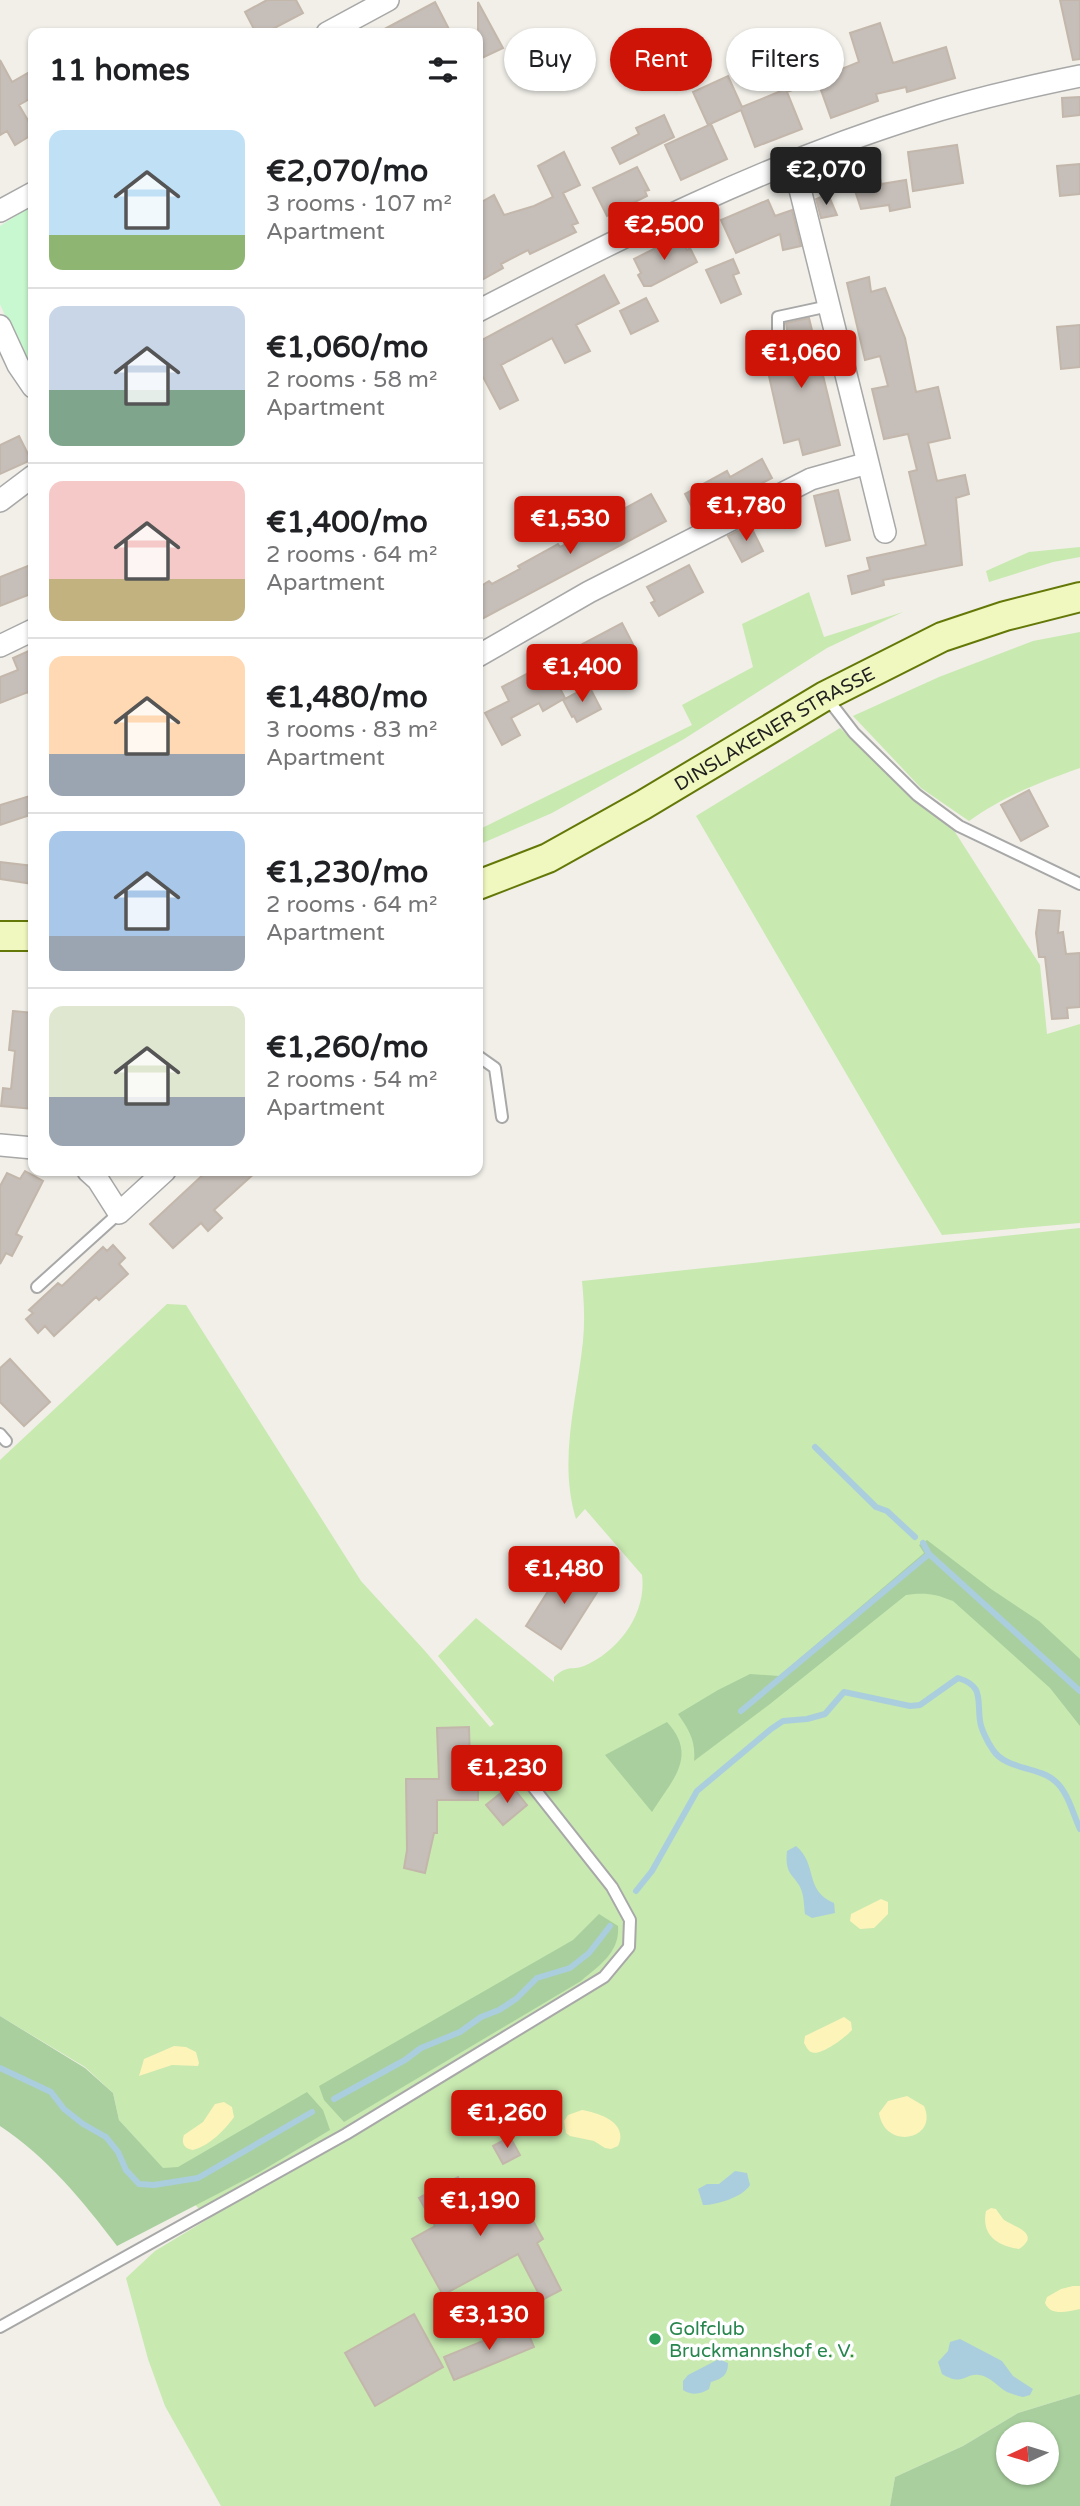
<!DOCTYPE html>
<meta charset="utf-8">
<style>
:root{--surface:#fff;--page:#f6f6f6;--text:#202124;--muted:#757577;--line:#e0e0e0;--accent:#cd1406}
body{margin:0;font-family:"Varela Round",sans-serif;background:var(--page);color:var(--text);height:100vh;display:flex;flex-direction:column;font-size:26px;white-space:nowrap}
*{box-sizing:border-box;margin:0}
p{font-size:23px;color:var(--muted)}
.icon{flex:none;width:38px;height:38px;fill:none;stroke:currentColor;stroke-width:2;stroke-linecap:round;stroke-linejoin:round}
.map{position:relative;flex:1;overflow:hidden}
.drawer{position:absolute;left:28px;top:28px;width:455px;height:1148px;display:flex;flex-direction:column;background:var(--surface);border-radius:14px;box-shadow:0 2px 5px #0004}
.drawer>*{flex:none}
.banner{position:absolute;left:504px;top:28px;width:471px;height:63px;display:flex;gap:14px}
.needle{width:46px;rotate:266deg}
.buttons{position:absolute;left:996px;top:2422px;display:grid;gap:14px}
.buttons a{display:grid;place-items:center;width:63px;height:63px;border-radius:50%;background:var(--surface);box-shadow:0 2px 5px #0004;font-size:35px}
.price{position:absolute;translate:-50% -60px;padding:0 16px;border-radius:7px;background:var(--accent);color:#fff;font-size:23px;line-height:46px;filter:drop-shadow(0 2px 4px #0008)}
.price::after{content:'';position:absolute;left:50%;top:42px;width:21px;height:16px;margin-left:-10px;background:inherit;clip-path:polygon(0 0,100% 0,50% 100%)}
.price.current{background:#222;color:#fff}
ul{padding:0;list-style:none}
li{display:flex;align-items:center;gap:21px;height:175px;padding:0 21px}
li+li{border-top:2px solid var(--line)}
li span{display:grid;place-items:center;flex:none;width:196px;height:140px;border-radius:14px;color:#555}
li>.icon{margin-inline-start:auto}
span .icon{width:84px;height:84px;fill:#fffc;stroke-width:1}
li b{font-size:30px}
h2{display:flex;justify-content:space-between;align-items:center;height:84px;padding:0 21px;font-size:30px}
.pill{padding:0 24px;border-radius:32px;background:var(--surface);box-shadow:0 2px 5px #0004;font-size:24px;line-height:63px}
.pill.current{background:var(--accent);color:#fff}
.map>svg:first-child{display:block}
.grass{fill:#c8e9b0}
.forest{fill:#a9cf9e;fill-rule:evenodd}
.sand{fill:#fdf4ba}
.park{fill:#c8f8cf}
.water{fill:#aacedd}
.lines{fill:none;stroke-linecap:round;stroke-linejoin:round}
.stream{stroke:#aacedd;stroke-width:6}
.building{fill:#c6beb8;stroke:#c3b7ab;stroke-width:2}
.service-casing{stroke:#a8a8a8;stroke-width:14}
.minor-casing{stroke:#a8a8a8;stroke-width:24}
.secondary-casing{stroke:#647808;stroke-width:32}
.service{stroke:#fff;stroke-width:10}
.minor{stroke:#fff;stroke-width:21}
.secondary{stroke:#f1f8bf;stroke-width:28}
.leisure-dot{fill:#2e9e5b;stroke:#fff;stroke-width:2.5}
.labels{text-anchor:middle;stroke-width:7;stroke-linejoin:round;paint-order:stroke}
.street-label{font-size:19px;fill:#212121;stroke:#fff}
.leisure-label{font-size:19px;fill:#27864d;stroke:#fff;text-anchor:start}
</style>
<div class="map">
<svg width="1080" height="2506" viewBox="0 0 1080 2506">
<rect width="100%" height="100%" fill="#f1efe8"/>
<path class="grass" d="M1080,547v10l-27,5 -64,20 -3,-11 43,-19z
M809,592l15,45 79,-25 -76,36 -143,91 -132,74 -74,32v-15l214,-105 -10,-20 71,-38 -11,-43z
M1080,632v136c-42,15 -74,27 -111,53l-48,-33 -68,-72 86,-39 94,-36z
M840,728l76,73 39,31 85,133 7,69 33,-10v199l-138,12 -46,-76 -200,-343z
M1080,1228v1166l-62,19 -55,33 -68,31 -5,29h-669l-56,-100 -17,-47 -22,-81 29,-27 53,-32 -89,-99 -6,-27 -28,-26 -85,-51v-556l167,-156 19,1 175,276 64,70 65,76 4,-3 -56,-68 38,-38 78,64v-5c15,-13 16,-6 30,-11 35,-15 63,-53 58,-91l-57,-66 -9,10c-18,-59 1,-119 7,-178 2,-20 1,-40 -1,-60z"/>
<path class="forest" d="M927,1540l64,49 48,32 41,38v67l-30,-38 -97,-87c-17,-7 -28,-9 -47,-6l-136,109 -76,57c2,-20 -5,-31 -16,-47l40,-24 32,-16 29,2 145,-123 -5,-8z
M667,1722c32,35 4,59 -15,90l-47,-57z
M599,1914l19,12c2,26 -18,39 -37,55l-237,141 -20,-22 -5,-14 254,-146z
M0,2016l85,52 28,25 6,27 44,48 15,-1 129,-75 16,18 7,20 -72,43 -141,73c-34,-45 -70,-89 -117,-120z
M1080,2394v112h-190l5,-29 68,-31 55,-33zM1008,2434h38v39h-38z"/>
<path class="sand" d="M881,1899l7,3v12l-14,14 -14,1 -10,-8 1,-7z
M844,2017l7,5 1,8c-6,7 -32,27 -41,22 -3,-1 -5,-6 -7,-9l1,-7z
M174,2046l12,1 10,5 3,11 -1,3 -26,-1 -33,11 5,-17z
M907,2096l17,10c15,34 -39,45 -45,7l9,-12z
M224,2102l8,5 2,10c-9,13 -25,29 -41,33 -9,-1 -12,-7 -9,-15l19,-13 12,-18z
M582,2110c18,3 47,13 36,36l-7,3 -6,-1 -11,-7 -24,-5 -4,-3 -2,-12 4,-6z
M991,2208l5,1c2,3 5,7 7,10 8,7 40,14 16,30 -22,-3 -38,-14 -33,-38z
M1073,2286h7v23c-12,2 -29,8 -35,-6l2,-6 14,-8z"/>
<path class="park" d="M33,205v163l-19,-32 -14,-32v-78z"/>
<path class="water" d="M796,1846c22,18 8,45 38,57l1,10 -23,5 -7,-4c-1,-7 -1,-16 -3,-22 -5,-17 -18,-14 -15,-41z
M735,2171l12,2 3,12c-7,12 -33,20 -47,20l-5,-16 9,-5h12z
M960,2339l42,22 11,15 20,13 -3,6 -7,2c-5,-1 -11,-3 -16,-5 -9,-5 -17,-16 -28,-17 -15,-2 -15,12 -37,-1l-4,-12 10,-11 2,-9z
M719,2359l9,4c0,13 -7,16 -17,19l-2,7c-8,5 -17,7 -26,1v-9l5,-6z"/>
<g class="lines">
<path class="stream" d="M815,1447l61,60 11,4 28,26
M923,1543l6,11
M741,1711l188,-157 151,137
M636,1891l16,-20 45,-80 74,-62 12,-8 24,-2 18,-5 19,-22 66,14 10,-1 38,-27c26,8 19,21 22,43 1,8 8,22 13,29 13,20 45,16 62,31 13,11 18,33 25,48
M0,2068l51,24 13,17 19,15 23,13 12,15 8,18 13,14 15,1 44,-7 114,-66
M334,2099l71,-39 16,-12 39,-16 21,-15 18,-7 17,-11 21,-21 33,-10 19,-15 21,-27"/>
</g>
<path class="building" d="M267,0h29l7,13 -38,20h-9l-11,-21z
M1060,0h20v59l-7,1z
M435,2l16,31h-74z
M478,2l25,46 -21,10 -4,-10z
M880,23l13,40 53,-16 9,31 -48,14 -1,-5 -30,7 2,7 -47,17 -14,-39 42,-17 -9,-29z
M792,55l1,4 11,-4 10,27 -27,10 15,37 -47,18 -14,-37 -33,15 -15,-33 35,-16 14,31 39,-16 -10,-28z
M0,60l12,22 16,-9 5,10v14l-14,8 14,24v5l-18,11 -8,-14 -7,4z
M1080,97v18l-17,2 -1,-19z
M664,115l10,22 -54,27 -8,-16 27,-14 -3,-6z
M711,124l16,35 -46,21 -16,-35z
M957,145l6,38 -50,8 -5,-39z
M564,152l16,33 -17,8 15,30 -6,2 4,7 -46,22 -2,-4 -27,14 2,4 -25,14v-78l16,-9 10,20 30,-9 19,-9 -15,-31z
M1080,164v30l-20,2 -3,-30z
M878,165l3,19 25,-4 4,27 -20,4 -1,-6 -28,4 -13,-40z
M637,167l12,23 -4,1 2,5 -40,20 -14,-28z
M828,194l9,21 -16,3 -5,-19z
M768,200l7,16 17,-6 9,36 -18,4 -3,-16 -44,19 -15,-33z
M679,236l8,14 3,-2 7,14 -46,24h-7l-6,-11 3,-2 -7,-14z
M733,259l6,14 -6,2 8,19 -20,9 -15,-33z
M604,275l15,28 -43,22 14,26 -25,12 -13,-25 -51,27 17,35 -18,9 -18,-34 -4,2v-35z
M869,277l2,15 14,-4 20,50 11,54 22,-5 12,51 -22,5 9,38 28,-6 4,19 -13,4 6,67 -79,15 1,5 -32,9 -4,-18 22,-6 -3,-12 59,-13 -17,-73 8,-2 -9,-36 -24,5 -12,-50 16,-3 -8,-30 -15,4 -18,-77z
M646,298l12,23 -27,13 -11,-23z
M809,318l31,127 -37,10 -4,-16 -15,4 -22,-98 9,-3 4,4h6l7,-8 -2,-15z
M1080,325v42l-19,2 -4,-42z
M19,436l12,24 -31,14v-29z
M762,459l10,19 -75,39 -12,-23 42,-23 3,6z
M838,490l12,50 -24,6 -12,-50z
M651,494l15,27 -188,100v-33l11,-7 3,3 28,-15 -2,-3 40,-22 2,3 15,-7 14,-8 -2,-3z
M750,525l13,26 -21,11 -14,-26z
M33,564v29l-33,13v-29z
M689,565l14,27 -44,24 -8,-13 4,-2 -8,-14z
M622,623l14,27 -22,12 4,8 -23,12 -18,-35z
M33,649v54l-5,-11 -28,11v-26l18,-7 -5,-12z
M547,663l18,35 -22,13 -4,-8 -28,15 9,17 -18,10 -17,-32 24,-12 -7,-14z
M589,686l12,23 -24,13 -3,-6 -2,1 -9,-17z
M1029,790l19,36 -27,15 -20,-36z
M33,795v19l-33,11v-20z
M0,862l33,4v18l-33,-5z
M1039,910l21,1 -2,22 5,-1 3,22 14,-1v54l-13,1 1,10 -16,1 -7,-62h-6l-3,-24z
M13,1011l20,2v96l-32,-3 2,-18 8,1 4,-38 -6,-1z
M25,1171l18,10 -27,53 6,3 -10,19 -6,-3 -6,11v-78l7,-13 13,6z
M207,1171h50l-43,39 8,8 -14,13 -7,-8 -28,25 -23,-24z
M113,1245l12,13 -6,6 9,10 -29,26 -3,-3 -42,39 -9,-10 -7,7 -12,-14 7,-6 -4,-3 29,-27 4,3 41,-39 4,4z
M10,1359l40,43 -26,24 -24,-24v-34z
M566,1563l35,23 -40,63 -35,-23z
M469,1727l1,37h8v36h-41v33h-3l-9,40 -21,-5 3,-18 -1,-71h33l-2,-51z
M511,1785l16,20 -24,20 -17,-20z
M510,2137l10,18 -17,9 -10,-18z
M458,2177l16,30 40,-21 29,53 -6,4 24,47 -19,10 -24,-46 -75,41 -31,-56 23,-13 -16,-28z
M414,2314l29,53 -68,39 -30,-53z
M524,2324l10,23 -80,33 -10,-23z"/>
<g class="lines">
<defs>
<path id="service" d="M778,339v-22l51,-11
M827,698l27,35 63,62 42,31 121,58
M478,1056l17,12 7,49
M37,1287l82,-74
M0,1434l6,7
M0,2327l346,-193 258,-157 25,-30 1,-27 -18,-33 -90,-114"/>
<path id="minor" d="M327,33l61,-33
M0,211l33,-18
M478,311c143,-74 288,-147 442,-195 53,-17 106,-29 160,-40
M0,326l18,39 15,22
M868,463l17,69
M0,501l33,-25
M0,646l33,-16
M478,656l111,-64 222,-113 57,-16 -75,-302
M0,1145l33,3
M88,1171l10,9 21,33 46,-42"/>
<g id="secondary">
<path id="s1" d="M478,885l70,-27 95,-53 182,-109 117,-59 63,-21 75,-19"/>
<path d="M0,936h33"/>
</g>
</defs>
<use href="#service" class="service-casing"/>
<use href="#minor" class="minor-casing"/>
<use href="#secondary" class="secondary-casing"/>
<use href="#service" class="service"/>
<use href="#minor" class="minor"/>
<use href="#secondary" class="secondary"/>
</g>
<circle class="leisure-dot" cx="655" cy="2339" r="7"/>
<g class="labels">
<g class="street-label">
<text dy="7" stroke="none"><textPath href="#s1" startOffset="336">DINSLAKENER STRASSE</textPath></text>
</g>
<g class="leisure-label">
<text x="669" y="2335">Golfclub<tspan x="669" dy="22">Bruckmannshof e. V.</tspan></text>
</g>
</g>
</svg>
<div class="buttons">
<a><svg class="needle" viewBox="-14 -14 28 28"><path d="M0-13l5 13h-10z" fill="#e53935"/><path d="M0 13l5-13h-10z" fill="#757577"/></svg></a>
</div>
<b class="price current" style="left:826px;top:207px">€2,070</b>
<b class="price" style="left:664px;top:262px">€2,500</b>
<b class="price" style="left:801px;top:390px">€1,060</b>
<b class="price" style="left:746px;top:543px">€1,780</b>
<b class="price" style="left:570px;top:556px">€1,530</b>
<b class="price" style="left:582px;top:704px">€1,400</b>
<b class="price" style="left:564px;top:1606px">€1,480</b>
<b class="price" style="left:507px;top:1805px">€1,230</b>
<b class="price" style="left:507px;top:2150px">€1,260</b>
<b class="price" style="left:480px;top:2238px">€1,190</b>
<b class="price" style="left:489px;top:2352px">€3,130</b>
<div class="banner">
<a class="pill">Buy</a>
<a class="pill current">Rent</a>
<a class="pill">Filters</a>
</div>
<section class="drawer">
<h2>11 homes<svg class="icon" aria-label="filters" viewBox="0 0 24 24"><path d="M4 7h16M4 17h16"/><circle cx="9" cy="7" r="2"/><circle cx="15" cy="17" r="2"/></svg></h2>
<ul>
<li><span style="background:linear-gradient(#bfe0f5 75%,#8fb573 0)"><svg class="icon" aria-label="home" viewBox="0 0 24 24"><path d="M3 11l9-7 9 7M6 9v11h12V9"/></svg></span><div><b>€2,070/mo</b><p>3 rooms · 107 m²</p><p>Apartment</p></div></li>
<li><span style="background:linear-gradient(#c9d6e8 60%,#7fa58c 0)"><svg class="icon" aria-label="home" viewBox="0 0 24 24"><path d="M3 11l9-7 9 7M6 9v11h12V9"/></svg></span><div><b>€1,060/mo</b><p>2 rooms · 58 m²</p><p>Apartment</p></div></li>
<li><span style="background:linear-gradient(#f6c9c9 70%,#c2b280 0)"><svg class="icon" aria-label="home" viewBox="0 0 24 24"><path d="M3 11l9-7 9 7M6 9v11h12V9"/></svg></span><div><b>€1,400/mo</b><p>2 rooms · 64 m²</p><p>Apartment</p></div></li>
<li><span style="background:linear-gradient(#ffd9b3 70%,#9aa5b1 0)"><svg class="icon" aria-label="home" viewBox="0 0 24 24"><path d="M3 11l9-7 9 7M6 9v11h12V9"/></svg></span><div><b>€1,480/mo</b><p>3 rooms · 83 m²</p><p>Apartment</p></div></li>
<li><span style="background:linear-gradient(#a9c7e8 75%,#9aa5b1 0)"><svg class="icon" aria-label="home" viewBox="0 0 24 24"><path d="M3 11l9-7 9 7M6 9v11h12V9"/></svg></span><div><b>€1,230/mo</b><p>2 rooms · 64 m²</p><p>Apartment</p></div></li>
<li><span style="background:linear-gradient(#dfe7d0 65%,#9aa5b1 0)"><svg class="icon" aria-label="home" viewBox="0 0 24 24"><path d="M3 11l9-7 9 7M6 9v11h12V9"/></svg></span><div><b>€1,260/mo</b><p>2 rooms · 54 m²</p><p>Apartment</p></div></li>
</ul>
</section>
</div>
